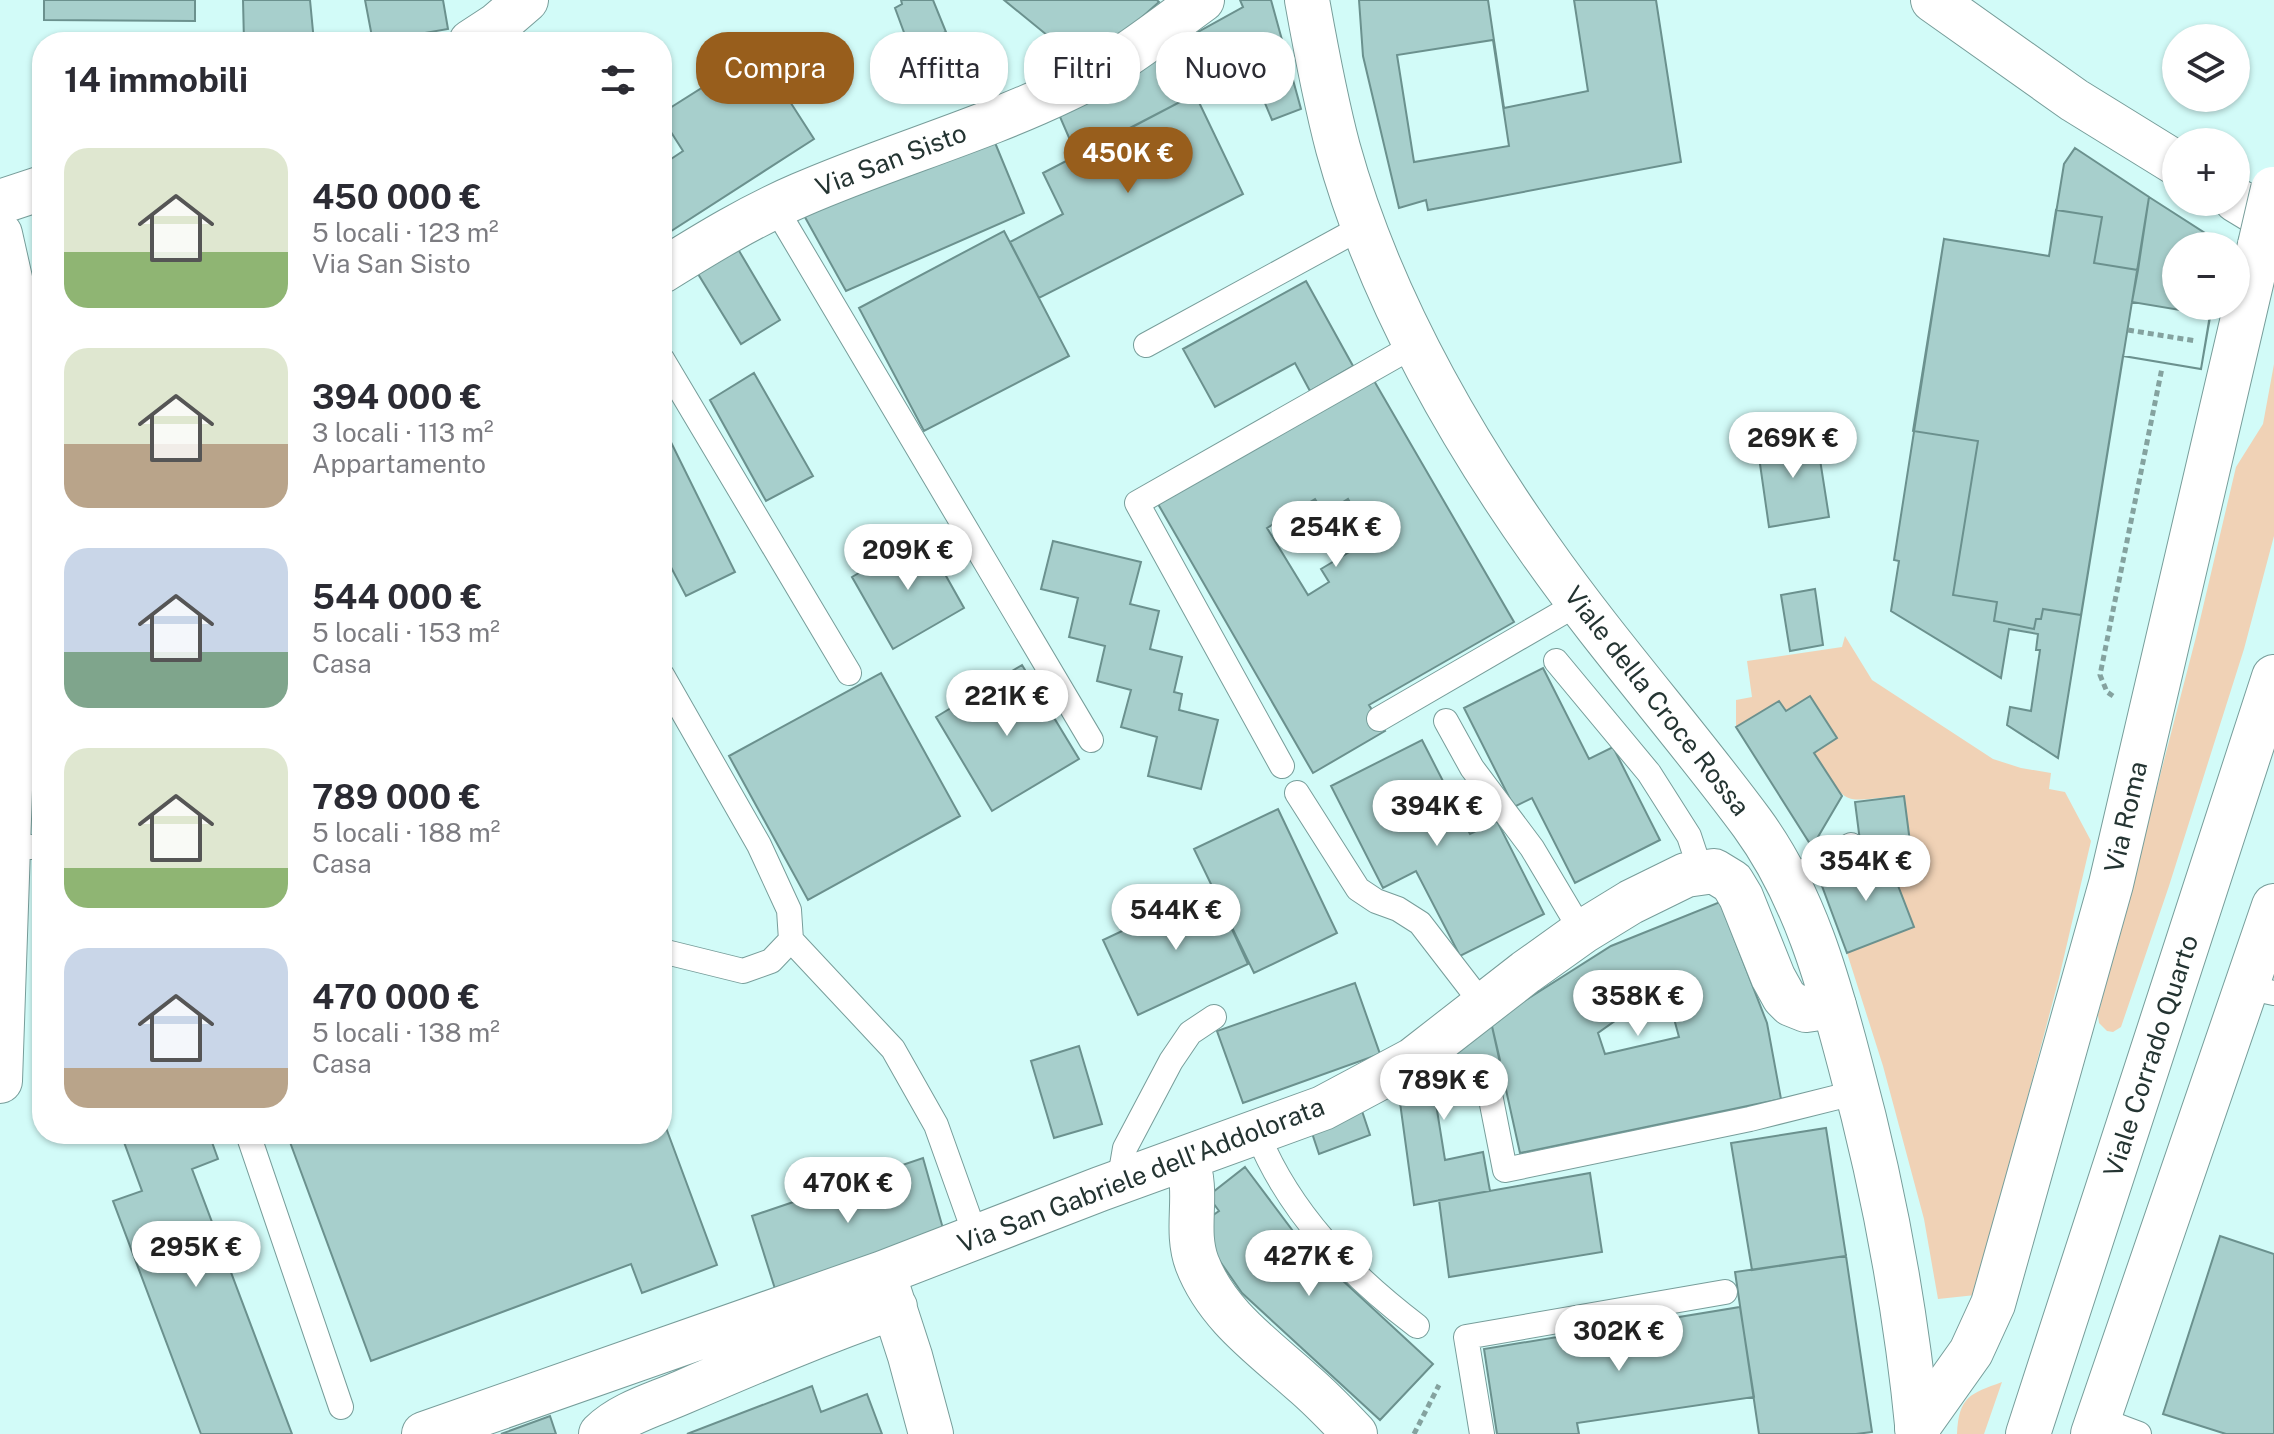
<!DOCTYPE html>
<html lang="it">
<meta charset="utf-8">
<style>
:root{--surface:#fff;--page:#f7f7f7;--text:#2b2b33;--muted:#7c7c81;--accent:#985e1c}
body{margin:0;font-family:"Public Sans",sans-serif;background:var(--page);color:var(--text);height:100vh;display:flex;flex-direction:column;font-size:30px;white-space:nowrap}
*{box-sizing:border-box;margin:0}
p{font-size:26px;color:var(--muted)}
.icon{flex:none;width:44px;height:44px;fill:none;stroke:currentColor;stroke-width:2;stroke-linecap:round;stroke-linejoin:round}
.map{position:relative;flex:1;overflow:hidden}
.sheet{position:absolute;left:32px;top:32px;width:640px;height:1112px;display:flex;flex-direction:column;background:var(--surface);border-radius:32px;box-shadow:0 2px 6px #0004}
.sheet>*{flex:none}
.top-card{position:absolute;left:696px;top:32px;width:760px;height:72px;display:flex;gap:16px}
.buttons{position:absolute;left:2162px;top:24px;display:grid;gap:16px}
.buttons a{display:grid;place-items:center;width:88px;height:88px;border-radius:50%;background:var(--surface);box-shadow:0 2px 6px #0004;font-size:40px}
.price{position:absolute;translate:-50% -68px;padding:0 18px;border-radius:28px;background:#fff;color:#222;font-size:26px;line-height:52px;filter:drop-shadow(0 2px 4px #0008)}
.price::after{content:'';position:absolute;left:50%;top:48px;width:24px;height:18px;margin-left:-12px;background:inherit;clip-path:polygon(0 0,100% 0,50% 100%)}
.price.on{background:var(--accent);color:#fff}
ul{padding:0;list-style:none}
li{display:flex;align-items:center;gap:24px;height:200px;padding:0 32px}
li span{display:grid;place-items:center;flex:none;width:224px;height:160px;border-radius:24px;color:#555}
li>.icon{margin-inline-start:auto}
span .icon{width:96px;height:96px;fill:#fffc;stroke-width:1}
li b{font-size:34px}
h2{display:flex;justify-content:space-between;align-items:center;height:96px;padding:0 32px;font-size:34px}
.pill{padding:0 28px;border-radius:32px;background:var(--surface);box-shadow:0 2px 6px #0004;font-size:28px;line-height:72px}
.pill.on{background:var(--accent);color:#fff}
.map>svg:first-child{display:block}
.green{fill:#f0d2b6}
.building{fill:#a7cfcc;stroke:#6b918e;stroke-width:2;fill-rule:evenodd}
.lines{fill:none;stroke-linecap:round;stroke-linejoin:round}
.lane-casing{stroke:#779d9a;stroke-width:26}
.street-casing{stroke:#779d9a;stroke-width:46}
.secondary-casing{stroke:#779d9a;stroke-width:46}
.primary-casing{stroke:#779d9a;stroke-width:46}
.path{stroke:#84a29f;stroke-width:5;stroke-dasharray:6 4;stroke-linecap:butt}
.lane{stroke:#fff;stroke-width:24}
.street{stroke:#fff;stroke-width:44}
.secondary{stroke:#fff;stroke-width:44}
.primary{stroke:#fff;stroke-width:44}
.street-bridge-casing{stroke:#779d9a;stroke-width:46;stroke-linecap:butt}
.street-bridge{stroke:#fff;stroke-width:44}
.labels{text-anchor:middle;stroke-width:8;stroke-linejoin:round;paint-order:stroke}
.street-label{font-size:26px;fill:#243432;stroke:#fff}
</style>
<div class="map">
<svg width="2274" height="1434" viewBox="0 0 2274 1434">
<rect width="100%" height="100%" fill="#d2fbf8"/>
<path class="green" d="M2274,364v172l-30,113 -75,237 -48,141 -8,5 -6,-1 -8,-8 -1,-8 98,-378 40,-170 27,-43z
M1845,636l27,44 121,79 28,9 30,5 -2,16 16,3 26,49 -32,137 -62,235 -12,81 -47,5 -14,-80 -41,-153 -36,-113 67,-26 -29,-74 -22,8 -2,-12 43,-53c-66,4 -53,15 -90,-43l22,-15 -26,-42 -24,15 -7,-10 -43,26v-27l16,-3 -5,-36 95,-14z
M2002,1382l-18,52h-27c2,-38 13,-40 45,-52z"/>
<path class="building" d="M44,0h151v21l-151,-1z
M243,0h67l4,42h-70z
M365,0h78l5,29 -75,13z
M901,0h32l13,32 -37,14 -14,-38 7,-4z
M1004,0h153l2,2 -73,65z
M1240,0h31l30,109 -29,11 -20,-48 -54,28 -3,-6 -118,62 -20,-46 186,-103z
M1359,0h129l16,108 84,-17 -14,-91h82l25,162 -253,48 -2,-10 -27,8 -36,-152z
M1493,40l16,106 -95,16 -17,-107z
M735,67l19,31 24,-15 36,56 -152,98v-72l21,-14 -21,-33v-5z
M1195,94l48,100 -204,104 -29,-56 53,-28 -20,-41z
M991,133l33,80 -178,78 -45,-81z
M2075,148l74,49 -91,561 -51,-33 3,-18 21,4 9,-61h-4l2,-16 -29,-5 -8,49 -110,-67 8,-50 -5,-1 50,-321 105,17 15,-92z
M2149,197l73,47 -46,2v60h36l-11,63 -78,-13 -42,259 -38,-6 -2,10h-5l-2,10 -40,-8 3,-19 -44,-7 25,-154 -65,-10 31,-192 105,17 7,-46 46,7 -8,46 44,7z
M2056,210l46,7 -8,46 44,7 -6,32 78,13 -9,54 -78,-13 -42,259 -38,-6 -2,10h-5l-2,10 -40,-8 3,-19 -44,-7 25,-154 -65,-10 31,-192 105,17z
M1004,231l65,125 -145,75 -65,-123z
M735,244l45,76 -39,24 -46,-75z
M1306,281l47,85 -43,25 -15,-28 -80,44 -32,-58z
M754,373l59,103 -47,25 -56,-101z
M1373,379l141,243 -145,83 16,26 -72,42 -155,-269zM1315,499l9,15 24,-15 23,40 -50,30 8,13 -21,13 -41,-67z
M662,424l73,148 -49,24 -24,-46z
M1816,434l13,83 -60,10 -12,-84z
M923,535l41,73 -71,41 -41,-72z
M1053,541l88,21 -11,42 29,7 -9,38 32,8 -8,35 8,2 -3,16 39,10 -17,69 -53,-13 9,-39 -36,-10 10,-37 -34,-9 8,-35 -36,-9 9,-39 -37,-9z
M1815,589l8,56 -33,6 -9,-56z
M1022,665l57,94 -87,52 -56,-94z
M1543,668l46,91 24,-12 47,93 -85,43 -43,-85 -18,9 -50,-99z
M881,673l79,143 -152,84 -79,-144z
M1810,696l27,42 -23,15 28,43 -30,51 -76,-120 43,-26 7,10z
M1422,740l48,94 27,-13 47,93 -84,42 -44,-85 -33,17 -52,-102z
M1904,796l6,46 -49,7 -6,-47z
M1278,809l59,124 -83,40 -60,-124z
M1885,852l29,75 -67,26 -28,-75z
M1213,888l35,76 -110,51 -35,-75z
M1720,902l47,121 14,76 -261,54 -29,-131 120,-76zM1667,993l12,44 -74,17 -7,-21 45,-32z
M1355,983l25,71 -137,49 -26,-72z
M1491,1022l9,38 -64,44 9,56 38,-8 7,39 -76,14 -16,-117z
M1079,1046l23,78 -48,14 -23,-77z
M1361,1108l9,27 -51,19 -9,-27z
M662,1117l55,148 -75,28 -11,-29 -260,97 -84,-227h375z
M1826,1128l20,128 -94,14 -21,-127z
M121,1134h88l9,25 -26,10 100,265h-91l-88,-233 29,-10z
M923,1158l21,74 -168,60 -24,-76z
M1245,1167l57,76 131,121 -53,56 -138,-127 -46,-66 23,-16 -11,-15z
M1590,1173l12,79 -153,25 -10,-77z
M2220,1236l54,18v180h-48l-63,-20z
M1846,1256l26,176 -16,2h-97l-24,-162z
M1740,1307l14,90 -177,26 2,11h-82l-13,-85z
M812,1386l9,26 46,-18 15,40h-195z
M550,1416l6,18h-55z"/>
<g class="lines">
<defs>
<path id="lane" d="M775,207l316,533
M1146,345l218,-119
M662,359l187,314
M1556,661l93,112 40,63 12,36
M662,675l97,170 30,65 2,30 -20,21 -28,10 -81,-20
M1379,719l200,-116
M1446,721l26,47 60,80 50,84
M1282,766l-145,-263 278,-158
M1297,793l61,96 18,12 22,8 22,14 64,83
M8,847h34
M1787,881l64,-36
M791,940l102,109 43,76 40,112
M2246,987l28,6
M1488,1084l17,86 245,-51 108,-27
M1257,1133c32,80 93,142 160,193
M248,1134l93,273
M1119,1183l6,-35 46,-87 19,-28 24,-16
M2099,1419l40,15
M1482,1434l-16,-97 259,-45"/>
<path id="street" d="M471,42l26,-17 29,-25
M0,202l42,-14
M662,271c45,-28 89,-55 138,-76 87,-38 180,-64 265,-105 50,-23 93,-58 137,-90
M11,755l9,-27 22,-39
M1186,1159c14,34 -2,69 11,104 20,52 65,83 105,119 19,16 36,34 53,52
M885,1279l25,77 21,78
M1917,1428l54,-76 22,-48 118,-420 149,-639
M424,1434l459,-161 217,-84 223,-81 90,-48 113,-88 56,-40 49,-30 55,-27 28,-4 18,11 9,15 32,80 11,20 7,7 15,6 28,-4
M601,1434c21,-21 55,-30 82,-42 70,-30 140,-60 212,-85"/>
<path id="secondary" d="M0,234l11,49 3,28 1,333 -15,437"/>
<path id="primary" d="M1307,0c9,50 18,99 31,148 40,145 116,280 203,403 66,94 143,180 211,272 52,71 76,157 98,241 33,121 56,244 68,370
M1933,0l141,100 102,63
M2236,200l38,23
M2028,1434l246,-757
M2093,1434l181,-528"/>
</defs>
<use href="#lane" class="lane-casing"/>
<use href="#street" class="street-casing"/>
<use href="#secondary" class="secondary-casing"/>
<use href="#primary" class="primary-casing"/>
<path class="path" d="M2128,330l68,11
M2113,696l-6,-4 -7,-17 62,-307
M1414,1434l25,-49"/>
<use href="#lane" class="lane"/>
<use href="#street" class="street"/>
<use href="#secondary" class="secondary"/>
<use href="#primary" class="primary"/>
<defs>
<path id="street-bridge" d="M2260,245l13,-56"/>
</defs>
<use href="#street-bridge" class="street-bridge-casing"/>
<use href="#street-bridge" class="street-bridge"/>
</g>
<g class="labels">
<g class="street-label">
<text transform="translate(891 160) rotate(-21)" y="9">Via San Sisto</text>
<text transform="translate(1657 701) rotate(52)" y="9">Viale della Croce Rossa</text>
<text transform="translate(2126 817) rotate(-77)" y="9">Via Roma</text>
<text transform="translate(2151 1056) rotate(-72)" y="9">Viale Corrado Quarto</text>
<text transform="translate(1141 1175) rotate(-21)" y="9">Via San Gabriele dell'Addolorata</text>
</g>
</g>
</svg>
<div class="buttons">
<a><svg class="icon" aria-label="layers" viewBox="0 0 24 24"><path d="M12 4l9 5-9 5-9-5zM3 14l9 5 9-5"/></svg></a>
<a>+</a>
<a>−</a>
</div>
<b class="price on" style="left:1128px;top:195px">450K €</b>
<b class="price" style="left:1793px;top:480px">269K €</b>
<b class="price" style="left:1336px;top:569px">254K €</b>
<b class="price" style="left:908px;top:592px">209K €</b>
<b class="price" style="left:1007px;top:738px">221K €</b>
<b class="price" style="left:1437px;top:848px">394K €</b>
<b class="price" style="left:1866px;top:903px">354K €</b>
<b class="price" style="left:1176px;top:952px">544K €</b>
<b class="price" style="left:1638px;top:1038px">358K €</b>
<b class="price" style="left:1444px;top:1122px">789K €</b>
<b class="price" style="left:848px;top:1225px">470K €</b>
<b class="price" style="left:196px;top:1289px">295K €</b>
<b class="price" style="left:1309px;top:1298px">427K €</b>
<b class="price" style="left:1619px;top:1373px">302K €</b>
<div class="top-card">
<a class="pill on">Compra</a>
<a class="pill">Affitta</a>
<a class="pill">Filtri</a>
<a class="pill">Nuovo</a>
</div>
<section class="sheet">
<h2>14 immobili<svg class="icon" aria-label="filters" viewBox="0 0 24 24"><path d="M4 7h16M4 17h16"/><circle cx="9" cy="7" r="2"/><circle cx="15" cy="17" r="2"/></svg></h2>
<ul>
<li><span style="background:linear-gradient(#dfe7d0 65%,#8fb573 0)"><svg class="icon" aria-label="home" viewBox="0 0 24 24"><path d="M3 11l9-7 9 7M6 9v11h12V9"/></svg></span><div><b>450 000 €</b><p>5 locali · 123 m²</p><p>Via San Sisto</p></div></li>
<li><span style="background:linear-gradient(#dfe7d0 60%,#b9a48a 0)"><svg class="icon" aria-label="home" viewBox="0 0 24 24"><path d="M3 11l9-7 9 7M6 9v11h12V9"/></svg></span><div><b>394 000 €</b><p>3 locali · 113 m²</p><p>Appartamento</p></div></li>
<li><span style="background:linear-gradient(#c9d6e8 65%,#7fa58c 0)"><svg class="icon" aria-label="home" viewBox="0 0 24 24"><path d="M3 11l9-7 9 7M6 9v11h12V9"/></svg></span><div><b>544 000 €</b><p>5 locali · 153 m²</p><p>Casa</p></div></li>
<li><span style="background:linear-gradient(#dfe7d0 75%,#8fb573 0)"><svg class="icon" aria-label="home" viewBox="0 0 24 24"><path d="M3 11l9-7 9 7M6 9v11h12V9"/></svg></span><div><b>789 000 €</b><p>5 locali · 188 m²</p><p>Casa</p></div></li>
<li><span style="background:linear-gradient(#c9d6e8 75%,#b9a48a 0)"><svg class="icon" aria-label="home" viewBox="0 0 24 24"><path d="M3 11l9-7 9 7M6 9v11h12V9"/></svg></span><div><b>470 000 €</b><p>5 locali · 138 m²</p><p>Casa</p></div></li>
</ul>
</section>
</div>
